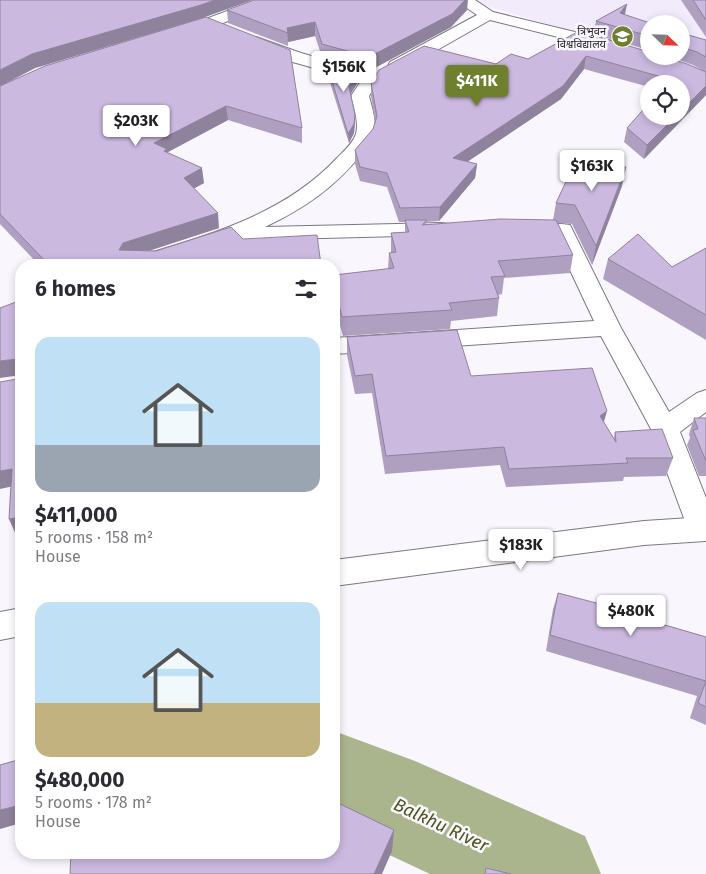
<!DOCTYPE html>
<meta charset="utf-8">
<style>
:root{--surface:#fff;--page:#f2f2f3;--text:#2b2b33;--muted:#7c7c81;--accent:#6e7f2e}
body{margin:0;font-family:"Fira Sans","Noto Sans Devanagari",sans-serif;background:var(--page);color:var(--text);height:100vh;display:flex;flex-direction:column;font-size:19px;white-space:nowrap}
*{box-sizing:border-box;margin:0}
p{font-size:16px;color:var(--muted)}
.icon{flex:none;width:28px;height:28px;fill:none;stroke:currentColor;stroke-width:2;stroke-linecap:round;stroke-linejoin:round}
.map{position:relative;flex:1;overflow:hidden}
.sheet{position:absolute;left:15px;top:259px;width:325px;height:600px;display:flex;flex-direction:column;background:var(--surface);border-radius:20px;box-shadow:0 2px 8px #0003}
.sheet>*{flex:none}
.needle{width:32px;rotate:113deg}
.tools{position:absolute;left:640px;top:15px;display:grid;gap:10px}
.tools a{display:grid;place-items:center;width:50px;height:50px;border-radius:50%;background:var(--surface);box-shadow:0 2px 8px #0003;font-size:25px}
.price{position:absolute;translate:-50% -42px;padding:0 11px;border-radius:5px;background:#fff;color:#222;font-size:16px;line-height:32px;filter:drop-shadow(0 1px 2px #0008)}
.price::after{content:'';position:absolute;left:50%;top:30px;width:15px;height:11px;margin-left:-8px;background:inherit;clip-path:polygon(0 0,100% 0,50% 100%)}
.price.active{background:var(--accent);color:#fff}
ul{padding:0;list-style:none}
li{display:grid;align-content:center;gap:10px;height:265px;padding:0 20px}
li span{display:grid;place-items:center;height:155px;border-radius:15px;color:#555}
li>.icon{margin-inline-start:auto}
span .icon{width:90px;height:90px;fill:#fffc;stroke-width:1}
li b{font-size:21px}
h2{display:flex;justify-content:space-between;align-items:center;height:60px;padding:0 20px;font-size:21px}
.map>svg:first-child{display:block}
.built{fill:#f2ebfc}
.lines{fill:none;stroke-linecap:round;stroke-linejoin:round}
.river{fill:#aab58d;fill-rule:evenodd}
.minor-casing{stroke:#7b7780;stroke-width:2}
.major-casing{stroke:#7b7780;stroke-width:2}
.minor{fill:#fff;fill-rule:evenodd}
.major{fill:#fff;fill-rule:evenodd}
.wall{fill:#af9fc1;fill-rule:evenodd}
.shaded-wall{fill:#8e829d}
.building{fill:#cbb9e0;stroke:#8e829d}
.labels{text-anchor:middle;stroke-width:5;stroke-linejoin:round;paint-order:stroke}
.far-poi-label{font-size:11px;fill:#28272a;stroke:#faf6fe;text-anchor:end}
.near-water-label{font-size:18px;font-style:italic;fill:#4a5719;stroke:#faf6fe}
</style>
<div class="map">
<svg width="706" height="874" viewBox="0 0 706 874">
<rect width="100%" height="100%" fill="#faf6fe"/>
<path class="built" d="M467,0h239v72l-49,-16h24v-32h-32v30z"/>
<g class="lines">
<path class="river" d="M334,731l81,30 170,75 16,38h-171l-96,-45z"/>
<defs>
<path id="minor" d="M257,0h21l-2,3 -61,23h-12l-2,-3 2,-3z
M449,0h26l18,12 119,29 2,3 -2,3 -6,2 -116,-29 -88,50h-12l-2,-4 2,-4 87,-47 -13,-9 -13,-3z
M256,37l45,16 76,22 3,4 -11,17c3,12 8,26 5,38 -1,7 -8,14 -12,19 -26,34 -59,56 -97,74l176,-4 8,1 3,5 -3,5 -8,1 -199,5 -6,-1 -78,26h-34l3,-5c75,-23 155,-43 210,-102 7,-7 16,-15 19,-24 3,-12 -2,-26 -5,-38l10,-15 -72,-20 -39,-16 -2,-3 2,-3z
M524,224h38l8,1 51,103 48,84 28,-19 9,-3v22l-26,20 26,66v42l-3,1 -11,-4 -4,-8 -37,-100 -50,-93 -267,18v-16l260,-17 -40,-85h-30l-8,-1 -3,-5 3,-5z"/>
<path id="major" d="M706,517v24l-62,4 -310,41v-26l310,-39z
M21,608v28l-21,4v-28z"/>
</defs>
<use href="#minor" class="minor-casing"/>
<use href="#major" class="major-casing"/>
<use href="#minor" class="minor"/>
<use href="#major" class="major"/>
</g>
<path class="wall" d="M0,0h252l-47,17 97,111v15l-74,-23 -60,32v1l36,30 -10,5 25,40 -70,23h7l87,-12 78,26h-282l-39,-41zM166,29l-163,56 32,-17z
M681,0h25v37z
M627,4l-2,11 24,9v26l-56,-16 3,-13z
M227,10h240l-16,17 -82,44 -47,-14 -7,-21 -27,6v4l-60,-23z
M579,31l127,41v23l-62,64 -20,-17 3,-14 54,-44h-32v3l-65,-18 -23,30 -94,63 10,2 -2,14 -36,43 -13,1v3l127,-5 3,-17 66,-17 -30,79 -20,-41 -15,-1 16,32 -3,18 -66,5 -2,16 -4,1 1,3 -2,18 -46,5 -1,8 -107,7 -9,-32v-29l54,-6 1,-16h2v-20l14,-1v-10h-6l-12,-35 -27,-6 -5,-17v-14l18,-21 2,-8 -4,-25v-13l157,-24z
M681,33l25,7v32l-13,-7 -22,-8 -5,-1h15z
M327,64l31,18 -7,12 4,21v10l-1,8 -5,10 -22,-70z
M706,248v92l-103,-61 5,-20 64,8z
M347,337l124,39 133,47 10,16 1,-7 58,26 -7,18 -42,1 -1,4 -117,6 -6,-22 -115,9 -13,-81 -17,1 -8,-39z
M694,418h12v58h-7l-12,-31 3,-7 -1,-4z
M558,593l148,44v88l-16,-7 7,-22 -151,-45 7,-42z"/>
<path class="shaded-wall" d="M215,0h37l-50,18 -167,50 -35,18v-16l32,-16z
M465,0h3l-1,10 -16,17 -82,44v-14z
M627,4l-3,12 -4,-3z
M315,22v14l-27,6 -1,-14z
M586,56l-2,13 -23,30 -109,73 1,-14z
M358,73v9l-9,14v-9z
M706,86v9l-62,64 3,-14 29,-29h5v-5z
M226,106l2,14 -60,32 2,12 -16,-21z
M355,115l-1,18 -5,10 -1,-9z
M477,164l-2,14 -36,43 1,-14z
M626,167l-4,19 -30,79 4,-19z
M202,168l2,15 -18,10 -2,-15z
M218,213l1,15 -93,30 -7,-8 4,-7z
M17,359l4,16 -21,3v-17z
M607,411l-5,18 -2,-13z
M12,469l6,16 -18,4v-18z
M21,517v16l-5,2 -7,-16z
M21,805v18l-21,6v-19z
M394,830l-2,21 -10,23h-8z"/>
<path class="building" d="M0,0h215l-14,5 -169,49 -32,16z
M254,0h211l-13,14 -83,43 -47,-13 -7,-22 -28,6 1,5 -61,-23z
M693,0h13v20z
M627,4l-7,9 33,11h-4v12l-53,-15z
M206,17l84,33 12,78 -76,-22 -72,37 13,6 -3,2 38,17 -18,10 34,35 -95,30 -4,7 37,1 75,-24 12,12 74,-4 4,30h-272l-49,-51v-128l45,-20z
M579,31l70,21v4h13l25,8 19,8v14l-25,25v-27h-16l4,-5 -83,-23 -23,30 -110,72 24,6 -37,43 -40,1 -13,-35 -27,-6 -5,-17 18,-21 4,-13 -6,-33 8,-13 45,-24 72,18 15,-10 17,5z
M681,33l25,7v17l-9,-5 -16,-5z
M327,64l31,9 -9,14 6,28 -1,9 -6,10z
M649,103v13h27l-29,29 -20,-17z
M577,158l49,9 -30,79 -21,-41 -19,-2z
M500,219l56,1 17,35 -75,6 7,15 -14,1 8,21 -50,5 3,7 -110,7 -8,-30v-12l60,-7 -5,-15 7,-1 -5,-19 18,-1 -4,-12h22l-5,5z
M638,234l34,33 34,-19v67l-98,-56z
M21,294v223l-12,2 3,-50 -12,2v-89l17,-3v-20l-17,2v-53l16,-6 2,-7z
M457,330l14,46 121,-8 15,43 -7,5 16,26 -1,-10 47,-3 11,29h-47l2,5 -119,6 -5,-22 -118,9 -14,-82 -17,2 -8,-39z
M694,418h12v43l-13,-31 5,-1z
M558,593l69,18v3l79,23v70l-8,-4 8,-22 -156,-46z
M21,759v46l-21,5v-45z
M334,801l60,29 -20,44h-304l1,-22h263z
M486,868l25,6h-26z"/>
<defs>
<symbol id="university-disc" viewBox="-11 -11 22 22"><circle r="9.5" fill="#6e7f2e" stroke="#faf6fe"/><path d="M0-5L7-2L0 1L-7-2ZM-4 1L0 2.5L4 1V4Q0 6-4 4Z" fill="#fff"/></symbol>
</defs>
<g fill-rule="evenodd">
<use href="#university-disc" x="610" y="24" width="25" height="25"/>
</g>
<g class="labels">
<g class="far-poi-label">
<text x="606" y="35">त्रिभुवन<tspan x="606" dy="13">विश्वविद्यालय</tspan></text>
</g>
<g class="near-water-label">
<text transform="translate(441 825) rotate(25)" y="6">Balkhu River</text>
</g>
</g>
</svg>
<div class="tools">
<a><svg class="needle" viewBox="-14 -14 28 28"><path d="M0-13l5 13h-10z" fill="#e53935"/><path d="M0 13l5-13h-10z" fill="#7c7c81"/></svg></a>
<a><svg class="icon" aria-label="locate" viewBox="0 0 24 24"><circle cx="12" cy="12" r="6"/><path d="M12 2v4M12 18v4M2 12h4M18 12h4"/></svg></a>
</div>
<b class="price" style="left:344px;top:93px">$156K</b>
<b class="price active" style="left:477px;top:107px">$411K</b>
<b class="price" style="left:136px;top:147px">$203K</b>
<b class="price" style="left:592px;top:192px">$163K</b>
<b class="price" style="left:521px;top:571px">$183K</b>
<b class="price" style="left:631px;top:637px">$480K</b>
<section class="sheet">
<h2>6 homes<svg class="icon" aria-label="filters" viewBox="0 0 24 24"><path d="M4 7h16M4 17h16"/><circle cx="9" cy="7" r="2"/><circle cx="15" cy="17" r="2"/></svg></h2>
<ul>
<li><span style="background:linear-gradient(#bfe0f5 70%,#9aa5b1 0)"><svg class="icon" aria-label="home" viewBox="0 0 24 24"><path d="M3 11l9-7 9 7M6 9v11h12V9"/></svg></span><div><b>$411,000</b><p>5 rooms · 158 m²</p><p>House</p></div></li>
<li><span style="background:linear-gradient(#bfe0f5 65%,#c2b280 0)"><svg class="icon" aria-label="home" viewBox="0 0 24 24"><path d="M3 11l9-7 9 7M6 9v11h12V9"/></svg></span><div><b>$480,000</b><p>5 rooms · 178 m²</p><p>House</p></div></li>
</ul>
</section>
</div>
